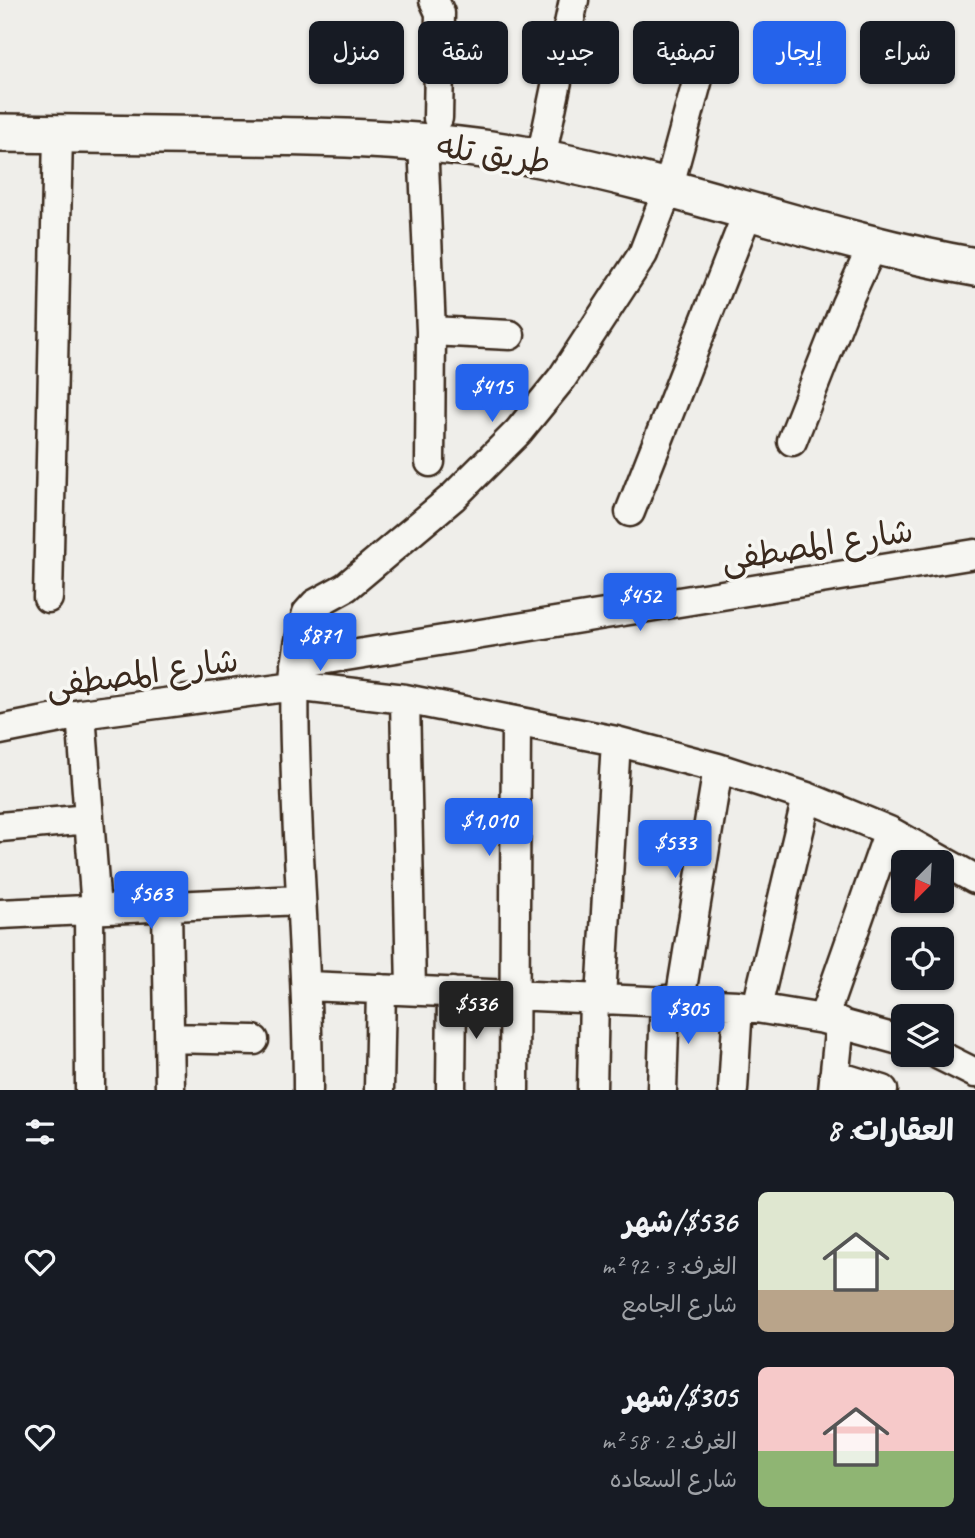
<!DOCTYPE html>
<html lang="ar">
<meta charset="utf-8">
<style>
:root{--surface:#171b24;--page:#242831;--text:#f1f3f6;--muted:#9ea1a6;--accent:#2563eb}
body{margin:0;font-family:Caveat,"Playpen Sans Arabic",sans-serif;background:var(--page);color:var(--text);direction:rtl;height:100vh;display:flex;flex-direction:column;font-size:26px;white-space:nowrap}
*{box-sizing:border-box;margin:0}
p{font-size:23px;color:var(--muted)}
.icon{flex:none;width:38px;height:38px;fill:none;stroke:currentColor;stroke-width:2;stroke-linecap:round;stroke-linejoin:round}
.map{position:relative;height:1090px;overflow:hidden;direction:ltr}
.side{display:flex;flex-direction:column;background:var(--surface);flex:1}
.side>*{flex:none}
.guide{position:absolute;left:21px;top:21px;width:934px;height:63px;direction:rtl;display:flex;gap:14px}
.needle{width:46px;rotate:204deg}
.controls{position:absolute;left:891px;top:850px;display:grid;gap:14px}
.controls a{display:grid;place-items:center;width:63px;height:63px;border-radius:10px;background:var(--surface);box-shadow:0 2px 5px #0004;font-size:35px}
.price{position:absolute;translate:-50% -60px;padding:0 16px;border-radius:7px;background:var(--accent);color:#fff;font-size:23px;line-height:46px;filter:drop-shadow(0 2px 4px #0008)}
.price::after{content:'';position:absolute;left:50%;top:42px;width:21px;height:16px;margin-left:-10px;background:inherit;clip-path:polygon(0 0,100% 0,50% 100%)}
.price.on{background:#222;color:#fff}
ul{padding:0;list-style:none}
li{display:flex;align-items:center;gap:21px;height:175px;padding:0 21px}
li span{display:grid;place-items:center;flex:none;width:196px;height:140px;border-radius:10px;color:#555}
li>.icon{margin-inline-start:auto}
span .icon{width:84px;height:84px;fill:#fffc;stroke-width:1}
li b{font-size:30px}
h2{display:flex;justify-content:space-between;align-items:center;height:84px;padding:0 21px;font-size:30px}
.chip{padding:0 24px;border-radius:10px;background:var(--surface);box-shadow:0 2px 5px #0004;font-size:24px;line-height:63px}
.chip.on{background:var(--accent);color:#fff}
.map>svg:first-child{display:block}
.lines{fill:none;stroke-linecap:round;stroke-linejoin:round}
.minor-casing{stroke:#3b2a1e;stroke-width:33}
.major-casing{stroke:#3b2a1e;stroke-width:42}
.minor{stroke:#f6f6f2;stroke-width:28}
.major{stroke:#f6f6f2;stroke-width:37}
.labels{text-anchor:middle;stroke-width:7;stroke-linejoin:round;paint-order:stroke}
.street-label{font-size:33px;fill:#3b2a1e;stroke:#f6f6f2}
</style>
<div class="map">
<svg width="975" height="1090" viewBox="0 0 975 1090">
<rect width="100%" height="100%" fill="#efeeea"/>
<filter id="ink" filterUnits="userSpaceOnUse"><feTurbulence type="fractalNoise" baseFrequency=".0143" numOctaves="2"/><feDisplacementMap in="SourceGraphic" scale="14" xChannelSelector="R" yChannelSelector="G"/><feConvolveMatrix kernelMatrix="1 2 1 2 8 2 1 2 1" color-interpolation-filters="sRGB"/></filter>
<g filter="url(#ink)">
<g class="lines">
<defs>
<path id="minor" d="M434,0l6,13 -2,105
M423,141l8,190 -1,131
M541,158l33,-158
M431,331l79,4
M792,441l54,-137 27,-59
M630,512l119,-303
M48,598l10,-464
M296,664l679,-110
M405,699l6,291
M81,714l15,195
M0,730l81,-16 213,-28 111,13 211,42 102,27 89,29 82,34 86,48
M0,827l89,-8
M167,906l3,184
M89,910l1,180
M0,914l300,-14
M308,986l430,19 85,14 80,22
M601,998l15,-257
M680,1001l38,-233
M757,1007l50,-210
M823,1019l66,-188
M169,1038l85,2
M939,1055l36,18
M834,1075l49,15
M308,1090c0,-103 -9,-205 -12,-308 -1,-57 -7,-115 11,-169l8,-9 31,-17 107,-90 65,-65 44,-54 81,-124 25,-65 37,-136
M379,1090l2,-101
M451,1090l1,-98
M514,1090l2,-368
M592,1090l2,-93
M662,1090l3,-90
M733,1090l5,-85
M833,1090l7,-68"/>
<path id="major" d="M0,133c81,1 162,2 243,3 100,1 198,3 296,22 147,28 288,83 436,109"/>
</defs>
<use href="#minor" class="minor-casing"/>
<use href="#major" class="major-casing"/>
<use href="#minor" class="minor"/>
<use href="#major" class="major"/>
</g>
</g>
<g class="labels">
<g class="street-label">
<text transform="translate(494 153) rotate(9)" y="12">طريق تله</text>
<text transform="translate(817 544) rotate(-9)" y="12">شارع المصطفى</text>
<text transform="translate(142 672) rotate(-8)" y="12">شارع المصطفى</text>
</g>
</g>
</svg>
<div class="controls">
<a><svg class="needle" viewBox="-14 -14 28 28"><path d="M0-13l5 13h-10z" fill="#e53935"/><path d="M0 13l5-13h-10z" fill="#9ea1a6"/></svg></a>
<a><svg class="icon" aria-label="locate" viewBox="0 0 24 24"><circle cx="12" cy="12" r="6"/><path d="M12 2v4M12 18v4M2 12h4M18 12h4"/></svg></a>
<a><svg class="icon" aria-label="layers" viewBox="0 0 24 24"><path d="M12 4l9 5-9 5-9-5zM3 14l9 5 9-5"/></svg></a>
</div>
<b class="price" style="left:492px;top:424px">$415</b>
<b class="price" style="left:640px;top:633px">$452</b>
<b class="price" style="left:320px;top:673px">$871</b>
<b class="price" style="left:489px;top:858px">$1,010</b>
<b class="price" style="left:675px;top:880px">$533</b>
<b class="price" style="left:151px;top:931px">$563</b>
<b class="price on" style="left:476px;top:1041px">$536</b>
<b class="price" style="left:688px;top:1046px">$305</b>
<div class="guide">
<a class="chip">شراء</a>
<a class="chip on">إيجار</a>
<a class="chip">تصفية</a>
<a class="chip">جديد</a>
<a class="chip">شقة</a>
<a class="chip">منزل</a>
</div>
</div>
<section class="side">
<h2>العقارات: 8<svg class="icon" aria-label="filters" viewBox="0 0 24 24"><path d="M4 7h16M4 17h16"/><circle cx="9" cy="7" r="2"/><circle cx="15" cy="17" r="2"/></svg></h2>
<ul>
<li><span style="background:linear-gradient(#dfe7d0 70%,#b9a48a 0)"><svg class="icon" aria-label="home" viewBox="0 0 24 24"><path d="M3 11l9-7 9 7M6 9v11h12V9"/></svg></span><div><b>$536/شهر</b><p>الغرف: 3 · 92 m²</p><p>شارع الجامع</p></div><svg class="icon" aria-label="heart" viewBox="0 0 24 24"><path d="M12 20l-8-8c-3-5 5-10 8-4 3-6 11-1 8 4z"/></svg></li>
<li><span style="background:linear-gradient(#f6c9c9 60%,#8fb573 0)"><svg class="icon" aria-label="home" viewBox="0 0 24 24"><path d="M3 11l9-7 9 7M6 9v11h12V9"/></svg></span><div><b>$305/شهر</b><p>الغرف: 2 · 58 m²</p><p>شارع السعاده</p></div><svg class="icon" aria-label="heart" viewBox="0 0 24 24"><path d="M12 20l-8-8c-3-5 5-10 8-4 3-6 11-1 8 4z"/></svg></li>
</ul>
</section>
